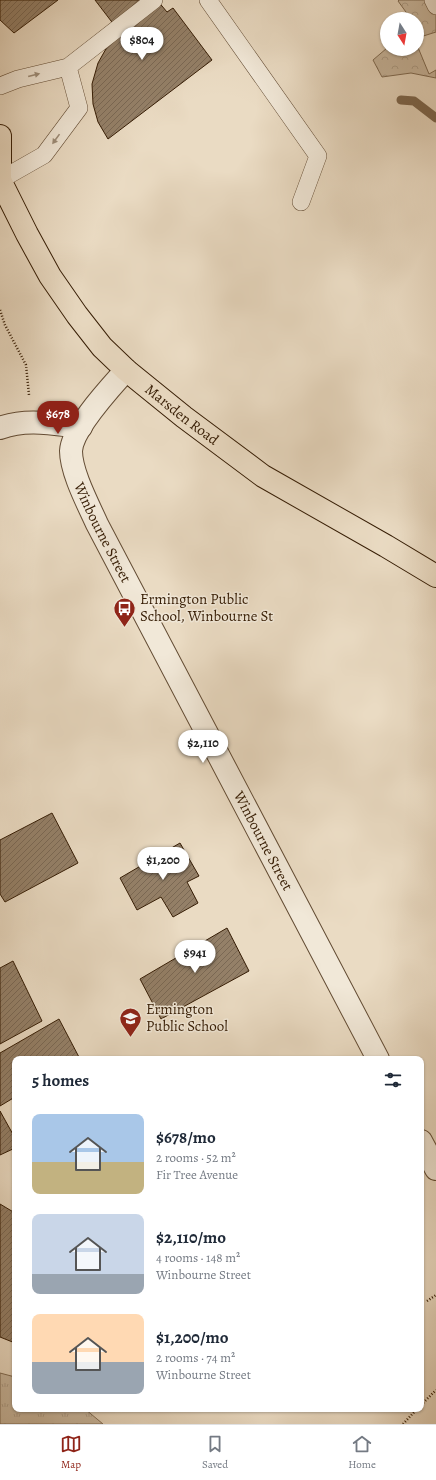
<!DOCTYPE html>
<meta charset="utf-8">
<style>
:root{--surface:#fff;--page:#f2f2f3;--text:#1f2937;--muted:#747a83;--line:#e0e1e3;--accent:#8f2418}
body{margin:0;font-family:Alegreya,serif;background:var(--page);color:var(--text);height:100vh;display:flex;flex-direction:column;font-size:15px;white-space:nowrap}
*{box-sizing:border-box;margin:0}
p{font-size:13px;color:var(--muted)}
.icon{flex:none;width:22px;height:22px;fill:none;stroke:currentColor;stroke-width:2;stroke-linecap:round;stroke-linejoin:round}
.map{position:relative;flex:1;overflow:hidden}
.drawer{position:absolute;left:12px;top:1056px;width:412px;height:356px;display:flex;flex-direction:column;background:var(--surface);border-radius:8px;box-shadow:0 1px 3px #0004}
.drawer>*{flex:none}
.needle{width:26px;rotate:169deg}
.buttons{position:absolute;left:380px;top:12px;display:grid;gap:8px}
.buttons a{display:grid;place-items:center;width:44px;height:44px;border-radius:50%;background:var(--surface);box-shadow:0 1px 3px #0004;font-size:20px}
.price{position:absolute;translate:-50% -34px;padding:0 9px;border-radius:14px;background:#fff;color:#222;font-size:13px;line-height:26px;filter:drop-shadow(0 1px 2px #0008)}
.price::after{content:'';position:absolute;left:50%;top:24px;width:12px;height:9px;margin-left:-6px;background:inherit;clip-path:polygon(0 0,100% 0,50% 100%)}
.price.active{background:var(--accent);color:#fff}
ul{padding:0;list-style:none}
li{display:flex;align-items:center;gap:12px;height:100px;padding:0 20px}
li span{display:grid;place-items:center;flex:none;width:112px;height:80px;border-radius:8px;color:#555}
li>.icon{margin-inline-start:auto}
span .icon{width:48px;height:48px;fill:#fffc;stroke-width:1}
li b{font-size:17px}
h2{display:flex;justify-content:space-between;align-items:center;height:48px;padding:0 20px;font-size:17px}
.dock{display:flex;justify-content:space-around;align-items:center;height:56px;border-top:1px solid var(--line);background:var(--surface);font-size:11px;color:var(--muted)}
.dock a{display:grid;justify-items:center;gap:2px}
.dock .active{color:var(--accent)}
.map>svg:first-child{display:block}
.grass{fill:url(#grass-tufts);stroke:#806c54}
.forest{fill:url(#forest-crowns);stroke:#806c54}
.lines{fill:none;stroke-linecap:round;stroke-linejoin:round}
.stream{stroke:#7d6850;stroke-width:9}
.building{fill:url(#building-hatch);stroke:#361d05}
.service-casing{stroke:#634c34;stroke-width:18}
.minor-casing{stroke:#634c34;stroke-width:24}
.tertiary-casing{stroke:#634c34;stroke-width:24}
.primary-casing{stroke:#361d05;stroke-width:24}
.path{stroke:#361d05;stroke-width:2.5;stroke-dasharray:1 2;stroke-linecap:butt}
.service{stroke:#f1e8d8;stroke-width:17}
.minor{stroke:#f1e8d8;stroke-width:22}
.tertiary{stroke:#f1e8d8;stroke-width:22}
.primary{stroke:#eadbc3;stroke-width:22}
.oneway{fill:#9d8d79}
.labels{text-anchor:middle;stroke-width:3;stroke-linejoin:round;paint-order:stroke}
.street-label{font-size:15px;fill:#361d05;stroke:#f1e8d8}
.poi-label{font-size:15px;fill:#361d05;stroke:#f1e8d8;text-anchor:start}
</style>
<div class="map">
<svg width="436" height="1424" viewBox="0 0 436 1424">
<defs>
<pattern id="grass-tufts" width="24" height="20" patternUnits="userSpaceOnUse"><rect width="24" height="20" fill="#cbbba3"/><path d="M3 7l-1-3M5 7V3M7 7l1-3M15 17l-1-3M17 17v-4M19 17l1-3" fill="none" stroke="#afa08b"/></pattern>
<pattern id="forest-crowns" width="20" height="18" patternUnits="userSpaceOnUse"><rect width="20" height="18" fill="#cbbba3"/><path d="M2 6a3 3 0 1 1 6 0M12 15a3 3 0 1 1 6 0" fill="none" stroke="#afa08b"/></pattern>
<pattern id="building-hatch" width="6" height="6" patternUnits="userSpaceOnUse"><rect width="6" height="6" fill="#948068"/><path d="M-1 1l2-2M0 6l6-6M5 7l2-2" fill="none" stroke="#7a6854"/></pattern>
</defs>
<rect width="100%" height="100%" fill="#eadbc3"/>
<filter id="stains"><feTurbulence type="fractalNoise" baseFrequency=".005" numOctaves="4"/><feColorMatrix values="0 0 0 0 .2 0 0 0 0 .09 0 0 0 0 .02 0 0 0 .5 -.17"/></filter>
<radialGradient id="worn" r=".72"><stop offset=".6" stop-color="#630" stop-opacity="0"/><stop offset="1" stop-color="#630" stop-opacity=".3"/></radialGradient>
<path class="grass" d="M0,1373l15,4v32h70l18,15h-103z"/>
<path class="forest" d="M399,0h34l3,6v26l-19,6v-19h-6l-13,-18z
M417,45l12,29 7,-4v8l-25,-5 -29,4 -9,-17 14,-12 30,1z"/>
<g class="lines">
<path class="stream" d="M401,100l13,1 22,17"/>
</g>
<path class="building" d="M0,0h58l-44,33 -14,-13z
M95,0h62l10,12 6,-4 39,52 -104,79 -10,-17 -5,-18 -1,-20 6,-21 9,-16 14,-13z
M52,813l26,50 -73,39 -5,-8v-54z
M180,843l19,33 -12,6 11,21 -25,14 -12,-20 -24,13 -17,-32z
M227,928l22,43 -88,48 -21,-40z
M13,961l29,60 -42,23v-76z
M59,1019l21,40h-65v38l-15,9v-53z
M0,1111l15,27v10l-15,7z
M0,1204l15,9v130l-15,-6z"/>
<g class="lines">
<defs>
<path id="service" d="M208,0l110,156 -17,46
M433,0l3,6
M0,86l18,-7 50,-12 86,-67
M0,180l44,-25 35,-47 -11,-41"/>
<path id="minor" d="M0,428c26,-10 54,-4 81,-1"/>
<g id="tertiary">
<path id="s1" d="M126,370c-15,17 -54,58 -55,81 0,21 17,53 26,73l281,535"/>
<path d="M421,1141l15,28"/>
</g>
<g id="primary">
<path d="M0,136v44"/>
<path id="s2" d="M0,180l27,54 23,42 27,39 25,32 24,23 58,47 79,59 123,70 50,30"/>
</g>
</defs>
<use href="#service" class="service-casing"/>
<use href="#minor" class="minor-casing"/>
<use href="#tertiary" class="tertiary-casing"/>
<use href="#primary" class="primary-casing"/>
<path class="path" d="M0,310l5,15 21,40 3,30
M427,1301l9,-6
M421,1405l15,-15
M403,1424l14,-15"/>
<use href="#service" class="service"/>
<use href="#minor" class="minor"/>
<use href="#tertiary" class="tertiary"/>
<use href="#primary" class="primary"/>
</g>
<defs><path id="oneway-solid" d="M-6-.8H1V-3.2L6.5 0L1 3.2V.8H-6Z"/></defs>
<g class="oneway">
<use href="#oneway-solid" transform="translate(34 75) rotate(-14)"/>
<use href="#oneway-solid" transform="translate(56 139) rotate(126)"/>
</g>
<defs>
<symbol id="bus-pin" viewBox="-11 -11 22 30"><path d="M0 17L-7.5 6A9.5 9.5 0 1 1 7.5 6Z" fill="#8f2418" stroke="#f1e8d8"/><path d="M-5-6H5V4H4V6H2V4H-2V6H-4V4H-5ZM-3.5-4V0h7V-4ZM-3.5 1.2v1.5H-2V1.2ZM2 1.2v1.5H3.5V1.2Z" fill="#fff"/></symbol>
<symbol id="school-pin" viewBox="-11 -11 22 30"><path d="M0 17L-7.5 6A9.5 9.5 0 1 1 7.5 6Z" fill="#8f2418" stroke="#f1e8d8"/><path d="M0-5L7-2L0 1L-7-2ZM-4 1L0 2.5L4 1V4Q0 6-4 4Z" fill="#fff"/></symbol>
</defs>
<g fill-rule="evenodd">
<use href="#bus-pin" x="112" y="596" width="25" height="34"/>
<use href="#school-pin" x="118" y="1006" width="25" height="34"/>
</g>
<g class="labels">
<g class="street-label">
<text dy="5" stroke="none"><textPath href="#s2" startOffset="301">Marsden Road</textPath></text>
<text dy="5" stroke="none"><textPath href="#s1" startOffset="187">Winbourne Street</textPath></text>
<text dy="5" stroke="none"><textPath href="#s1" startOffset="535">Winbourne Street</textPath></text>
</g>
<g class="poi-label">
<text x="140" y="604">Ermington Public<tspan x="140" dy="17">School, Winbourne St</tspan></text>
<text x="146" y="1014">Ermington<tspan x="146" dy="17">Public School</tspan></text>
</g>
</g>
<rect width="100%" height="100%" filter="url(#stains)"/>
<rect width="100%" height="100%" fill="url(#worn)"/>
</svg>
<div class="buttons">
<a><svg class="needle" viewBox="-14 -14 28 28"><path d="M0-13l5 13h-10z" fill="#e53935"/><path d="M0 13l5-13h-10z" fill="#747a83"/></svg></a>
</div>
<b class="price" style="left:142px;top:61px">$804</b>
<b class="price active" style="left:58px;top:435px">$678</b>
<b class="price" style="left:203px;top:764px">$2,110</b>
<b class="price" style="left:163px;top:881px">$1,200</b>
<b class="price" style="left:195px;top:974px">$941</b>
<section class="drawer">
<h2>5 homes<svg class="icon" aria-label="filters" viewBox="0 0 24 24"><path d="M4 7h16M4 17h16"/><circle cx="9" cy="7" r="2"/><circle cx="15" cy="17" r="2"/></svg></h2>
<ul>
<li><span style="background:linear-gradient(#a9c7e8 60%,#c2b280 0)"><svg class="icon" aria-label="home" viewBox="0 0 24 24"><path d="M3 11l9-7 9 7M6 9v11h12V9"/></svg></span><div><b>$678/mo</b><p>2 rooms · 52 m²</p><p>Fir Tree Avenue</p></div></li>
<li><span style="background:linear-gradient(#c9d6e8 75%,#9aa5b1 0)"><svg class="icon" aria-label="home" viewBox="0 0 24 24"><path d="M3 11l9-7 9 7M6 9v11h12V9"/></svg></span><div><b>$2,110/mo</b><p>4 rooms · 148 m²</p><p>Winbourne Street</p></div></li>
<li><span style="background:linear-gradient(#ffd9b3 60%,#9aa5b1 0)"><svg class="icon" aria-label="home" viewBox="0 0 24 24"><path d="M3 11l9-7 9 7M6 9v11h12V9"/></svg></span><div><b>$1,200/mo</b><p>2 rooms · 74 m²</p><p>Winbourne Street</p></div></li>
</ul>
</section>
</div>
<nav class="dock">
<a class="active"><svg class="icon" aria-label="map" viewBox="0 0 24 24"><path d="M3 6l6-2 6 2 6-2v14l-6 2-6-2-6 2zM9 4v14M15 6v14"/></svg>Map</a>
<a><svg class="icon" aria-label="saved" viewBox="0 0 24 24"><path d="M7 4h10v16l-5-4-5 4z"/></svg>Saved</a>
<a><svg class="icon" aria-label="home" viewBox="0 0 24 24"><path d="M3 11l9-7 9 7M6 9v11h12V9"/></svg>Home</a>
</nav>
